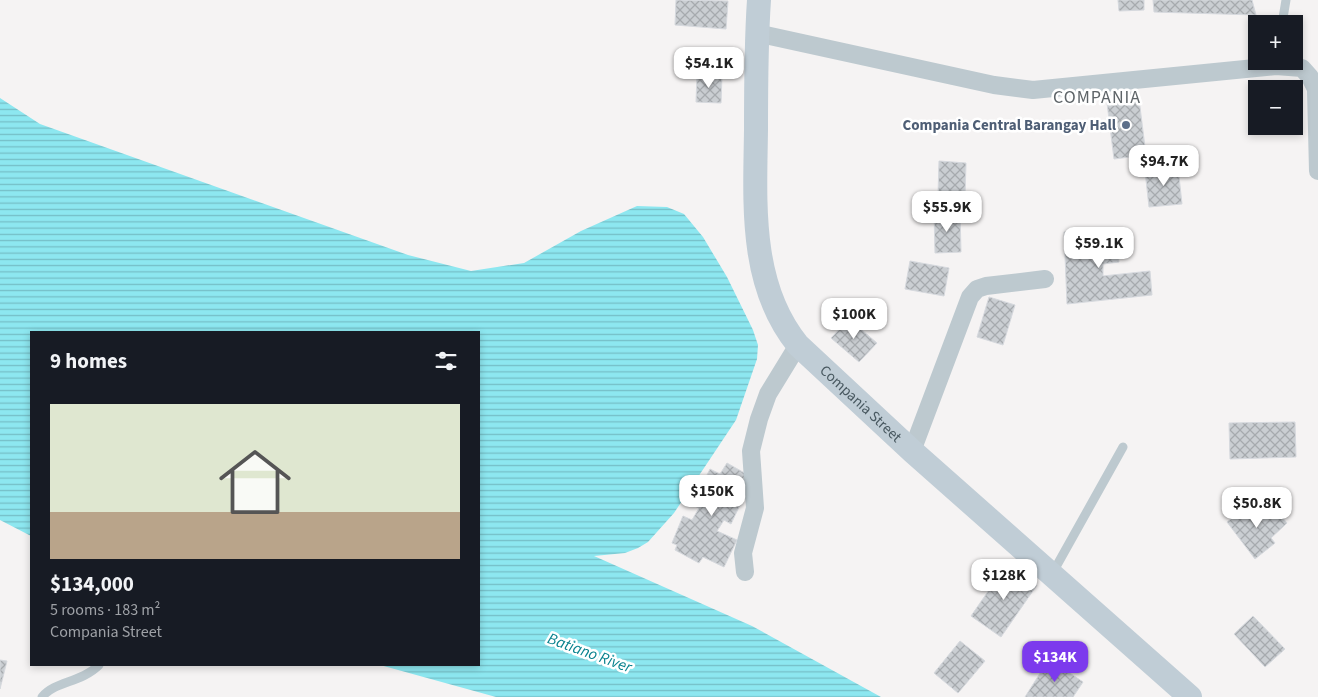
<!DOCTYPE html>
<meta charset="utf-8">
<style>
:root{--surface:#171b24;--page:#242831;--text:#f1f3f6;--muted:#9ea1a6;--line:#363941;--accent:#7c3aed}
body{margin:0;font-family:"Source Sans 3",sans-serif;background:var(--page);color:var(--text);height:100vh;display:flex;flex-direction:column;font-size:19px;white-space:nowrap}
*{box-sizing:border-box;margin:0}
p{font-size:16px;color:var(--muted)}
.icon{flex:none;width:28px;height:28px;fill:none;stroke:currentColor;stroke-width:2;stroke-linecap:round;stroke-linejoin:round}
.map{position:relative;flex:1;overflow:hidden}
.sheet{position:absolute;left:30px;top:331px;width:450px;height:335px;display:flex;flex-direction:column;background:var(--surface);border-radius:0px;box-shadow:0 2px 8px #0003}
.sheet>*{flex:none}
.buttons{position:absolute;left:1248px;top:15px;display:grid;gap:10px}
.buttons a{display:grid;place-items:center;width:55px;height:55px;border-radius:0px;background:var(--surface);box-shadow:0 2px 8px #0003;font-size:25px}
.price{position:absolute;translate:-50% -42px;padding:0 11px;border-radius:10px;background:#fff;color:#222;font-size:16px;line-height:32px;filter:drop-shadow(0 1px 2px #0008)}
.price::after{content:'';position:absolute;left:50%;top:30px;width:15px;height:11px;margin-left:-8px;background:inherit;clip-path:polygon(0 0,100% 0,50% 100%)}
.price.current{background:var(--accent);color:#fff}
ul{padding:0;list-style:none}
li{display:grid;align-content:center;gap:10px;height:265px;padding:0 20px}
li+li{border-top:1px solid var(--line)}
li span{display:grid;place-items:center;height:155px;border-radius:0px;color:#555}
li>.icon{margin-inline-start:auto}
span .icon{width:90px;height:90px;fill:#fffc;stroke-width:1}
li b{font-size:21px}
h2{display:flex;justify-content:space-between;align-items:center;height:60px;padding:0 20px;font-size:21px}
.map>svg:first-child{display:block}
.water{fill:url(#water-rules)}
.building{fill:url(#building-cross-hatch);stroke:#d6d9de}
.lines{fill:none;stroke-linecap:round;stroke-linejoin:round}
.lane{stroke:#bdc9cf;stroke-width:9}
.street{stroke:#bdc9cf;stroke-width:18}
.secondary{stroke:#c0cdd6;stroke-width:24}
.service-dot{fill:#5c6f8a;stroke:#fff;stroke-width:2}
.labels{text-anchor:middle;stroke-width:5;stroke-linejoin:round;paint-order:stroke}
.service-label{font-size:15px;font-weight:bold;fill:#4e5e75;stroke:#fff;text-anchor:end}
.street-label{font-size:15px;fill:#495961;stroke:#fff}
.water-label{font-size:16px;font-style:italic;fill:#09828e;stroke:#fff}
.quarter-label{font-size:18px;letter-spacing:1px;fill:#5e6468;stroke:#fff}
</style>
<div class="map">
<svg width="1318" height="697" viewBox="0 0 1318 697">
<defs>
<pattern id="water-rules" width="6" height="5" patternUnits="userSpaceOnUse" patternTransform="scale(1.25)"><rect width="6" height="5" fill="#8de7f0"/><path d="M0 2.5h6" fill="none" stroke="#75bec6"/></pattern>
<pattern id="building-cross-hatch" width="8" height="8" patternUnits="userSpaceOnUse" patternTransform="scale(1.25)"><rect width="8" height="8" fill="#caced2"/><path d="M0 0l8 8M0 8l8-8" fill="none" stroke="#a6aaae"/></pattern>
</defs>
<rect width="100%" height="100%" fill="#f5f3f3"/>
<path class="water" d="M0,98l40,26 368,131 63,16 53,-8 57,-32 56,-25 30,1 17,7 19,23 24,40 26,53 5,15 -1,14 -21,61 -62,93 -26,29 -10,6 -13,5 -31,3 158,70 129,71h-385l-116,-32h99v-333h-448v204l-31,-16z"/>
<path class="building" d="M676,0l52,1 -2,28 -51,-4z
M1118,0h26v10l-25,1z
M1153,0h99l4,15 -102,-3z
M697,75l25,1 -1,27 -25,-1z
M1138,91l8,64 -32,4 -8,-64z
M939,161l27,2 -1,33 -27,-1z
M1178,167l4,37 -33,3 -4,-36z
M934,213h26l1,39 -26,1z
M1116,229l3,33 -16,2v12l47,-5 2,24 -85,9 -3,-72z
M910,261l39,7 -5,28 -39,-7z
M989,297l26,8 -12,40 -26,-8z
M849,319l28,24 -18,19 -28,-24z
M1295,422l1,35 -66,2 -1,-36z
M727,463l21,12 -6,9 6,4 -17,36 -7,-4 -7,11 20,9 -13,27 -21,-10 -4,6 -24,-13 2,-5 -5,-2 11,-27 9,4 7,-12 -7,-3 18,-36 10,5z
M1271,505l16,18 -16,15 4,5 -20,16 -28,-37 21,-15 8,11z
M1007,564l30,21 -36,52 -30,-21z
M1253,616l32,33 -20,18 -31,-33z
M960,641l25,20 -27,32 -24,-20z
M1049,659l34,23 -10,15h-48z
M0,660l7,1 -7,28z"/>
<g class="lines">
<path class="lane" d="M1282,24l4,-24
M1052,574l71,-127
M42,697c13,-16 39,-14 57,-32"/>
<path class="street" d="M756,33l238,52 39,5 243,-24 26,2 8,9 6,12 2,82
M912,451l58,-154 7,-8 9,-3 59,-7
M745,572l-2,-19 12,-45 -4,-57 8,-32 9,-25 30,-49"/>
<path class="secondary" id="s1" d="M759,0c-3,43 -3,86 -3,130 -1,73 -7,155 42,215l114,106 278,246"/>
</g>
<circle class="service-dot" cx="1126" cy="125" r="5"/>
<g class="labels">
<g class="service-label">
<text x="1116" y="130">Compania Central Barangay Hall</text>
</g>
<g class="street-label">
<text dy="5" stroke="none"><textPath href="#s1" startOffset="440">Compania Street</textPath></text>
</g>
<g class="water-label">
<text transform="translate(590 652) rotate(20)" y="6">Batiano River</text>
</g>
<g class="quarter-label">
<text x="1097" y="103">COMPANIA</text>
</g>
</g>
</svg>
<div class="buttons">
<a>+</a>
<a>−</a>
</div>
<b class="price" style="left:709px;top:89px">$54.1K</b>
<b class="price" style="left:1164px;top:187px">$94.7K</b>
<b class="price" style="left:947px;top:233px">$55.9K</b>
<b class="price" style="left:1099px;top:269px">$59.1K</b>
<b class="price" style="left:854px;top:340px">$100K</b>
<b class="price" style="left:712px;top:517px">$150K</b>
<b class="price" style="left:1257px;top:529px">$50.8K</b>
<b class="price" style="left:1004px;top:601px">$128K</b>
<b class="price current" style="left:1055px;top:683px">$134K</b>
<section class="sheet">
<h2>9 homes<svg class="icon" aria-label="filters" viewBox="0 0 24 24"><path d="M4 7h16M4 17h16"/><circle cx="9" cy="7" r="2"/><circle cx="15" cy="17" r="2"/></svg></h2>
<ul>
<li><span style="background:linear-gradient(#dfe7d0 70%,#b9a48a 0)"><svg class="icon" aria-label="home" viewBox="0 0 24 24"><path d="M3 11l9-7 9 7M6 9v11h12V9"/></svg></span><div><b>$134,000</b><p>5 rooms · 183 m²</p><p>Compania Street</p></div></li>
</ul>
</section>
</div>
